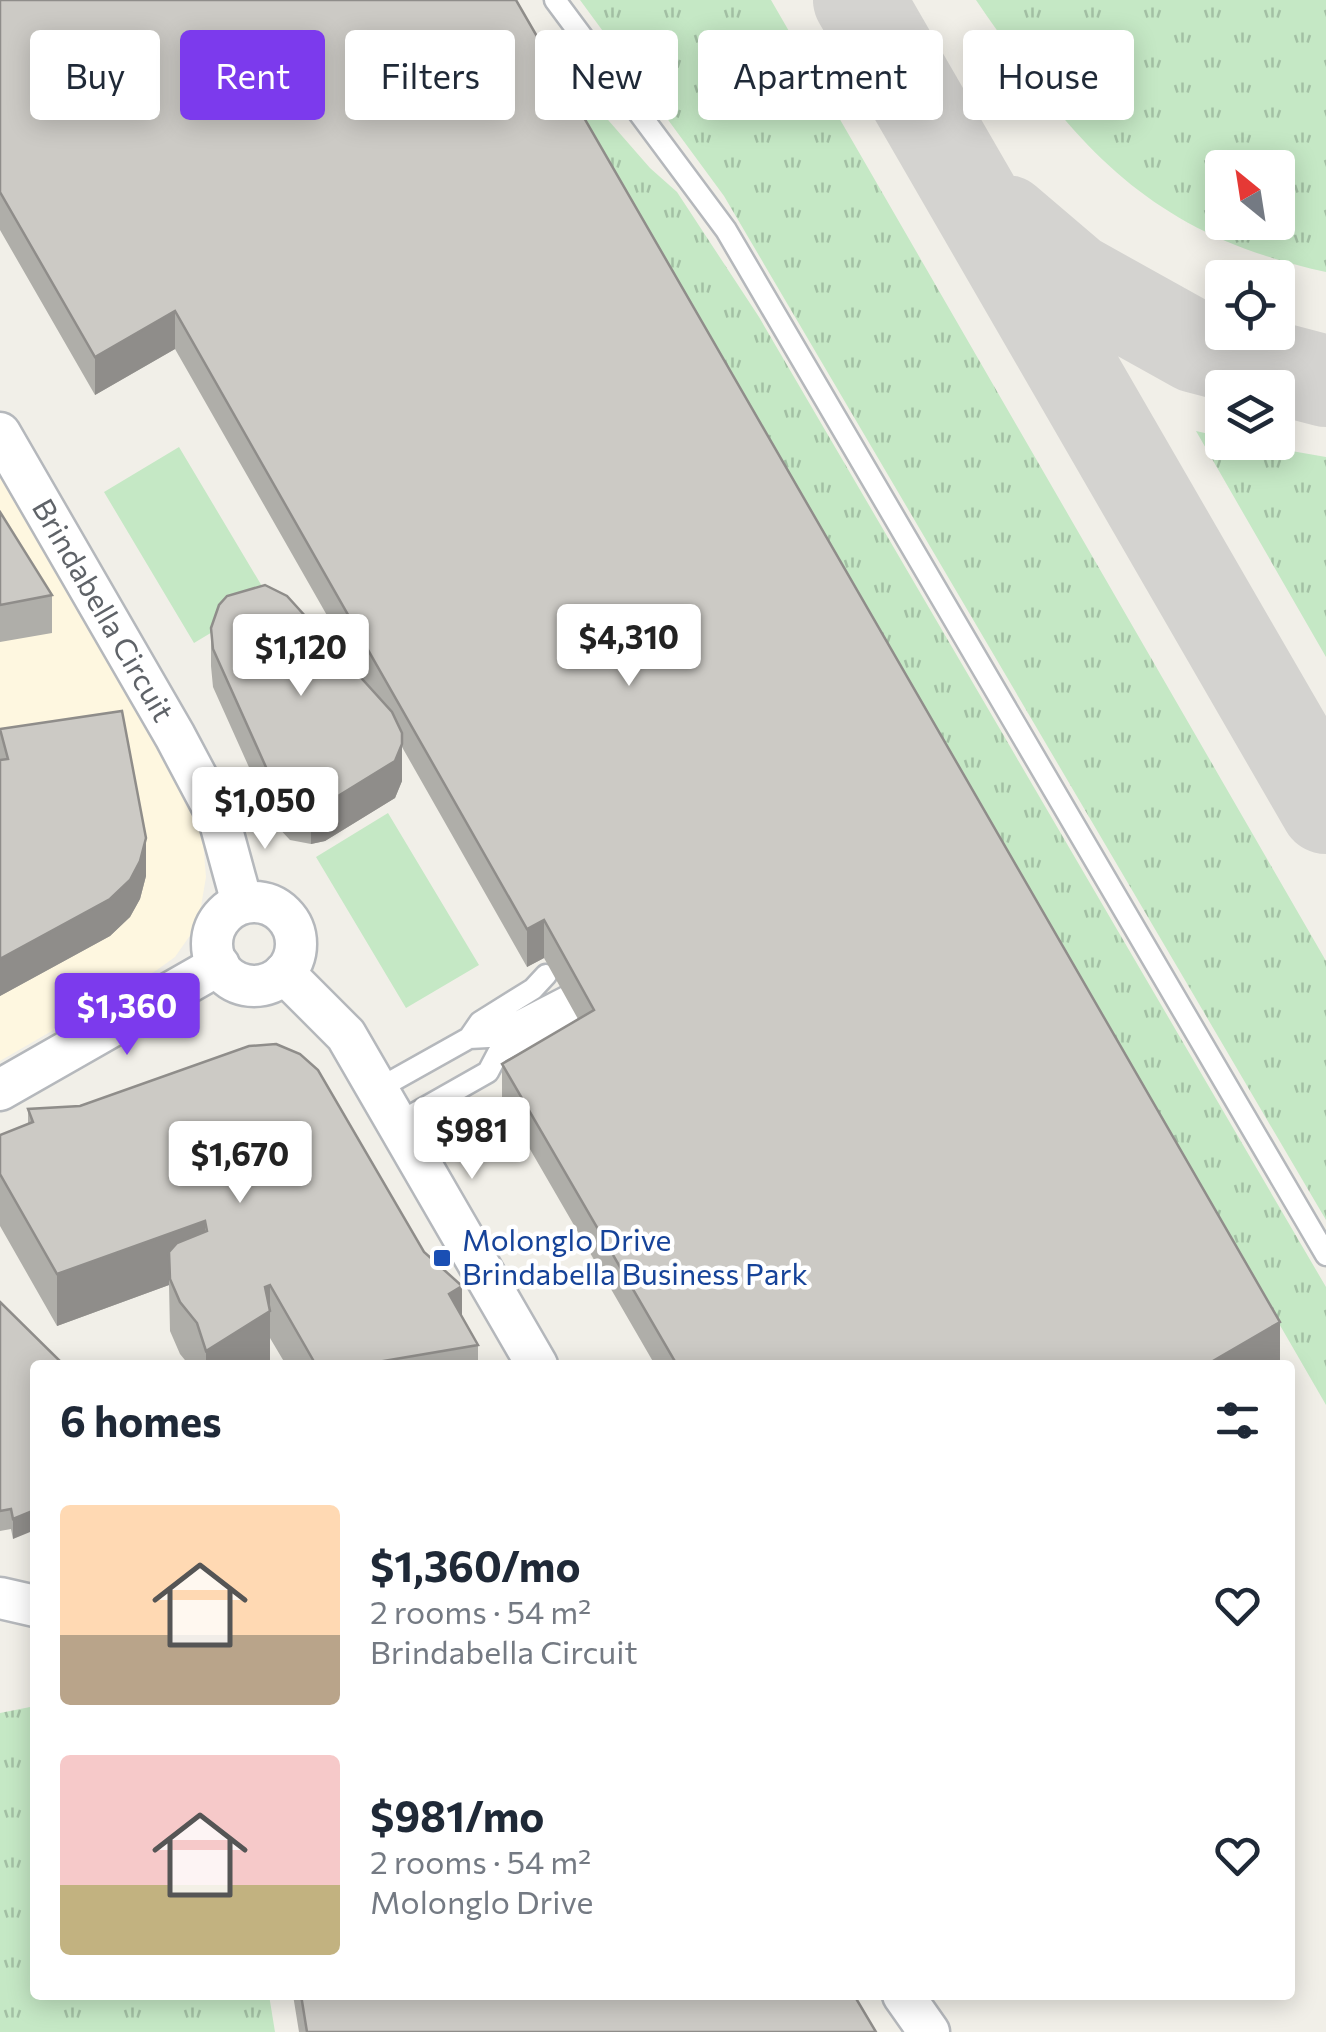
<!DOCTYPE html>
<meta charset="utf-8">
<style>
:root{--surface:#fff;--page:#f2f2f3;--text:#1f2937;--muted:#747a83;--accent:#7c3aed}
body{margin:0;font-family:Commissioner,sans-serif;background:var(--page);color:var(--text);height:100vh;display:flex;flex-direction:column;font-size:38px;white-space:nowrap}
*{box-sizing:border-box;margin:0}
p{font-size:32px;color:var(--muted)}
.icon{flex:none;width:55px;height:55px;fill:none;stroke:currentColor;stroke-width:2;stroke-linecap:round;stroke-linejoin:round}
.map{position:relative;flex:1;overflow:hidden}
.drawer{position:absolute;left:30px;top:1360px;width:1265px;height:640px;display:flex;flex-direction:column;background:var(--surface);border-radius:10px;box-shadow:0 5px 25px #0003}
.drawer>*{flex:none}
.guide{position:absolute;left:30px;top:30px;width:1268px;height:90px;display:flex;gap:20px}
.needle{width:65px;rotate:330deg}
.tools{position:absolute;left:1205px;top:150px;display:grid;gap:20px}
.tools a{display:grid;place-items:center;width:90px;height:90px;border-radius:10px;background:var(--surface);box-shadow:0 5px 25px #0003;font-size:50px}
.price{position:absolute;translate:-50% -85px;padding:0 22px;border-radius:10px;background:#fff;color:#222;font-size:32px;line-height:65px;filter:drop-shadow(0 2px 5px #0008)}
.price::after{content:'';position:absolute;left:50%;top:60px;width:30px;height:22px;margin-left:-15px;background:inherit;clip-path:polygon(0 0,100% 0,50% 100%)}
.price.active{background:var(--accent);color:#fff}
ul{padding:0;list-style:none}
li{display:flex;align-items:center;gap:30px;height:250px;padding:0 30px}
li span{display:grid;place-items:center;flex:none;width:280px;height:200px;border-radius:10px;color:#555}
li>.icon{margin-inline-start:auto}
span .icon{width:120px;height:120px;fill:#fffc;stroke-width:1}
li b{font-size:42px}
h2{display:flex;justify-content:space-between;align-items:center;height:120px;padding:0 30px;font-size:42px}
.chip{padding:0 35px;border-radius:10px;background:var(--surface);box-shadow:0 5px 25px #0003;font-size:35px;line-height:90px}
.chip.active{background:var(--accent);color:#fff}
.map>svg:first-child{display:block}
.commercial{fill:#fef7e0}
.grass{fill:url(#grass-tufts);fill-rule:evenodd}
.garden{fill:#c5e8c5}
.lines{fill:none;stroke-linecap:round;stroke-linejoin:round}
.taxiway{stroke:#d4d3d0;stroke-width:92}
.lane-casing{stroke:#b5b8bc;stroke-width:25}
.street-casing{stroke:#b5b8bc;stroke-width:45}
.lane{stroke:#fff;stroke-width:20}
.street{stroke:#fff;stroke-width:40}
.wall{fill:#afaea9}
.shaded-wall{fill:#8f8d8a}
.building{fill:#cccac5;stroke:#8f8d8a;stroke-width:2.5}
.transit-dot{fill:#1a4fb4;stroke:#fff;stroke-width:4}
.labels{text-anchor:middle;stroke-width:9;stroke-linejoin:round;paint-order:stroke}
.street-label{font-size:30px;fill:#5f6368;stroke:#fff}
.transit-label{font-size:30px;fill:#164399;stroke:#fff;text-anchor:start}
</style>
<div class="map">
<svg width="1326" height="2032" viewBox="0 0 1326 2032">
<defs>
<pattern id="grass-tufts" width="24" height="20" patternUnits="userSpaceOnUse" patternTransform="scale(2.5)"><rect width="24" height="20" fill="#c5e8c5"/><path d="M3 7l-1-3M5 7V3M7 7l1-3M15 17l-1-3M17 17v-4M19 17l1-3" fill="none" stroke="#a3c0a4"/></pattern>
</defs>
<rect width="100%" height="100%" fill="#f1efe8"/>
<path class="commercial" d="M0,469l192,332 10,28 4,48 -8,47 -23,33 -18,13 -157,91z"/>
<path class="grass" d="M580,0h191l555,961v259l-602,-1024z
M976,0h350v272c-180,-39 -251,-127 -350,-272zM1222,168h56v54h-56z
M588,97l62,71 27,24 82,125 567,970v118l-752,-1304z
M1196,431l26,6v5l24,1 80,14v200z
M35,1706v289h234l6,37h-275v-319z"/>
<path class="garden" d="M179,447l90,151 -75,45 -90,-151z
M388,813l91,152 -73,43 -90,-151z"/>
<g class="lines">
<path class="taxiway" d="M859,0l467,808
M1006,221l68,58 122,68 130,34"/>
<defs>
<path id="lane" d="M555,0l171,230 600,1025
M469,1038l19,-1 101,-52
M378,1089l91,-51 11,-16 53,-33 13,-14
M398,1123l90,-51 10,-19 55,-29 43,-31"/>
<g id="street">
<path id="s1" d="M0,433l175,303 44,83 23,84"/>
<circle cx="254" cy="944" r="42"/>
<path d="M284,973l62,62 191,330"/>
<path d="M0,1090l219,-125"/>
<path d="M0,1598l35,8"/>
<path d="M903,1995l26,37"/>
</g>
</defs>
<use href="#lane" class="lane-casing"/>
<use href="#street" class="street-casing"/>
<use href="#lane" class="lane"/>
<use href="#street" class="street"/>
</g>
<path class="wall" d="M0,0l1280,1360 -9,5h-616l-153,-264v-37l76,-45 -34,-61 -17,9 -125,-220v34l-7,17 -70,43 -14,3 -21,-4 -16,-17 -61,-136 -2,-21v-38l154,54 -190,-333 -80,46 -95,-165z
M0,512l52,83v38l-52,9z
M0,729l146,147 -6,23 -10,18 -20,19 -110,60z
M28,1109l434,209 16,27v20h-192l-16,-27v25l-4,2h-77l-9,-11 -10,-23 -1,-46 -112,41 -57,-100v-91l28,-11z
M0,1302l64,63 -51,174 -2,-10 -11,2z
M293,1995h561l22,37h-577z"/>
<path class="shaded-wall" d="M175,311v38l-80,46v-38z
M402,744v37l-7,17 -70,43 -14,3v-37z
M146,838v38l-6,23 -10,18 -20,19 -110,60v-37z
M544,920v38l-17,9v-38z
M205,1221v51l-36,-20v33l-112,41v-52z
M270,1285v78l-4,2h-60v-14l59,-64z
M462,1286v51l-13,-43z
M1280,1322v38l-9,5h-65z
M35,1510v20l-22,9v-20z"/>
<path class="building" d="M0,0h516l764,1322 -74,43h-529l-175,-301 92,-54 -50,-90 -17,9 -352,-618 -80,46 -95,-165z
M0,512l52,83 -52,10z
M265,585l22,11 105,116 10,21v11l-7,17 -70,43 -14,3 -21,-4 -16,-18 -61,-136 -2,-21 8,-23 8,-9z
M122,711l24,127 -6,23 -10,19 -20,19 -110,60v-199l8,-1 -8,-30z
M276,1044l24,10 18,16 106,182 38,34 -13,8 29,51 -118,20h-44l-46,-80 -5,2 5,24 -64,40 -9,-28 -17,-21 -10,-23 -1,-27 8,-9 30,-12 -2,-10 -148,53 -57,-100v-39l33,-13 -5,-13 52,-3 169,-60z
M0,1302l64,63h-29v145l-22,9 -2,-10 -11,2z
M301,1995h553l22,37h-569z"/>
<rect class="transit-dot" x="432" y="1248" width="20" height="20" rx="5"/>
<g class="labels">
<g class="street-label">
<text dy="10" stroke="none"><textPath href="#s1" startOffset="205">Brindabella Circuit</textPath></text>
</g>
<g class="transit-label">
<text x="462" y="1251">Molonglo Drive<tspan x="462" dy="34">Brindabella Business Park</tspan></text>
</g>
</g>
</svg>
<div class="tools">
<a><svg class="needle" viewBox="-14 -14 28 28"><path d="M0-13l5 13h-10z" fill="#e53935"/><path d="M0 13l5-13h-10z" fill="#747a83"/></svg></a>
<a><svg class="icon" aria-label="locate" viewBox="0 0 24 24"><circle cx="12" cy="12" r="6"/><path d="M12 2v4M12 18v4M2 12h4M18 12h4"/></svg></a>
<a><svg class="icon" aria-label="layers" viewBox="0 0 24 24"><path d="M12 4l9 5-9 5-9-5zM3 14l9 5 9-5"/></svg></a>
</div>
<b class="price" style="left:629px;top:689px">$4,310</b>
<b class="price" style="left:301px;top:699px">$1,120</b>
<b class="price" style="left:265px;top:852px">$1,050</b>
<b class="price active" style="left:127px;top:1058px">$1,360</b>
<b class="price" style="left:472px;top:1182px">$981</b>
<b class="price" style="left:240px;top:1206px">$1,670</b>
<div class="guide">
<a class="chip">Buy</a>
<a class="chip active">Rent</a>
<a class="chip">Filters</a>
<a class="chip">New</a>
<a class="chip">Apartment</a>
<a class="chip">House</a>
</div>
<section class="drawer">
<h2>6 homes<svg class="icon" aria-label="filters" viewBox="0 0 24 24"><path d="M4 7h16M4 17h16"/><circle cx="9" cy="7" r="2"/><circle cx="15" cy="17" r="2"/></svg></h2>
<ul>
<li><span style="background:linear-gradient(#ffd9b3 65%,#b9a48a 0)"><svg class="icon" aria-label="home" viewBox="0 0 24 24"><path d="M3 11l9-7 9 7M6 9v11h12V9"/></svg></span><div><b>$1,360/mo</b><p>2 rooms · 54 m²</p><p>Brindabella Circuit</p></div><svg class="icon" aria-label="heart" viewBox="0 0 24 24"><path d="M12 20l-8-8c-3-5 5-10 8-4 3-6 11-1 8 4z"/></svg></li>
<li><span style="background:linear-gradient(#f6c9c9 65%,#c2b280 0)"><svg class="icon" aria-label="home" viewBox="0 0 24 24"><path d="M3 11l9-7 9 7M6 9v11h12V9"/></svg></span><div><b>$981/mo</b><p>2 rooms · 54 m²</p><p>Molonglo Drive</p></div><svg class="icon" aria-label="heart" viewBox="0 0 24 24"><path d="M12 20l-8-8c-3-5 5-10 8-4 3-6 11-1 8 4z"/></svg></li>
</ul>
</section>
</div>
